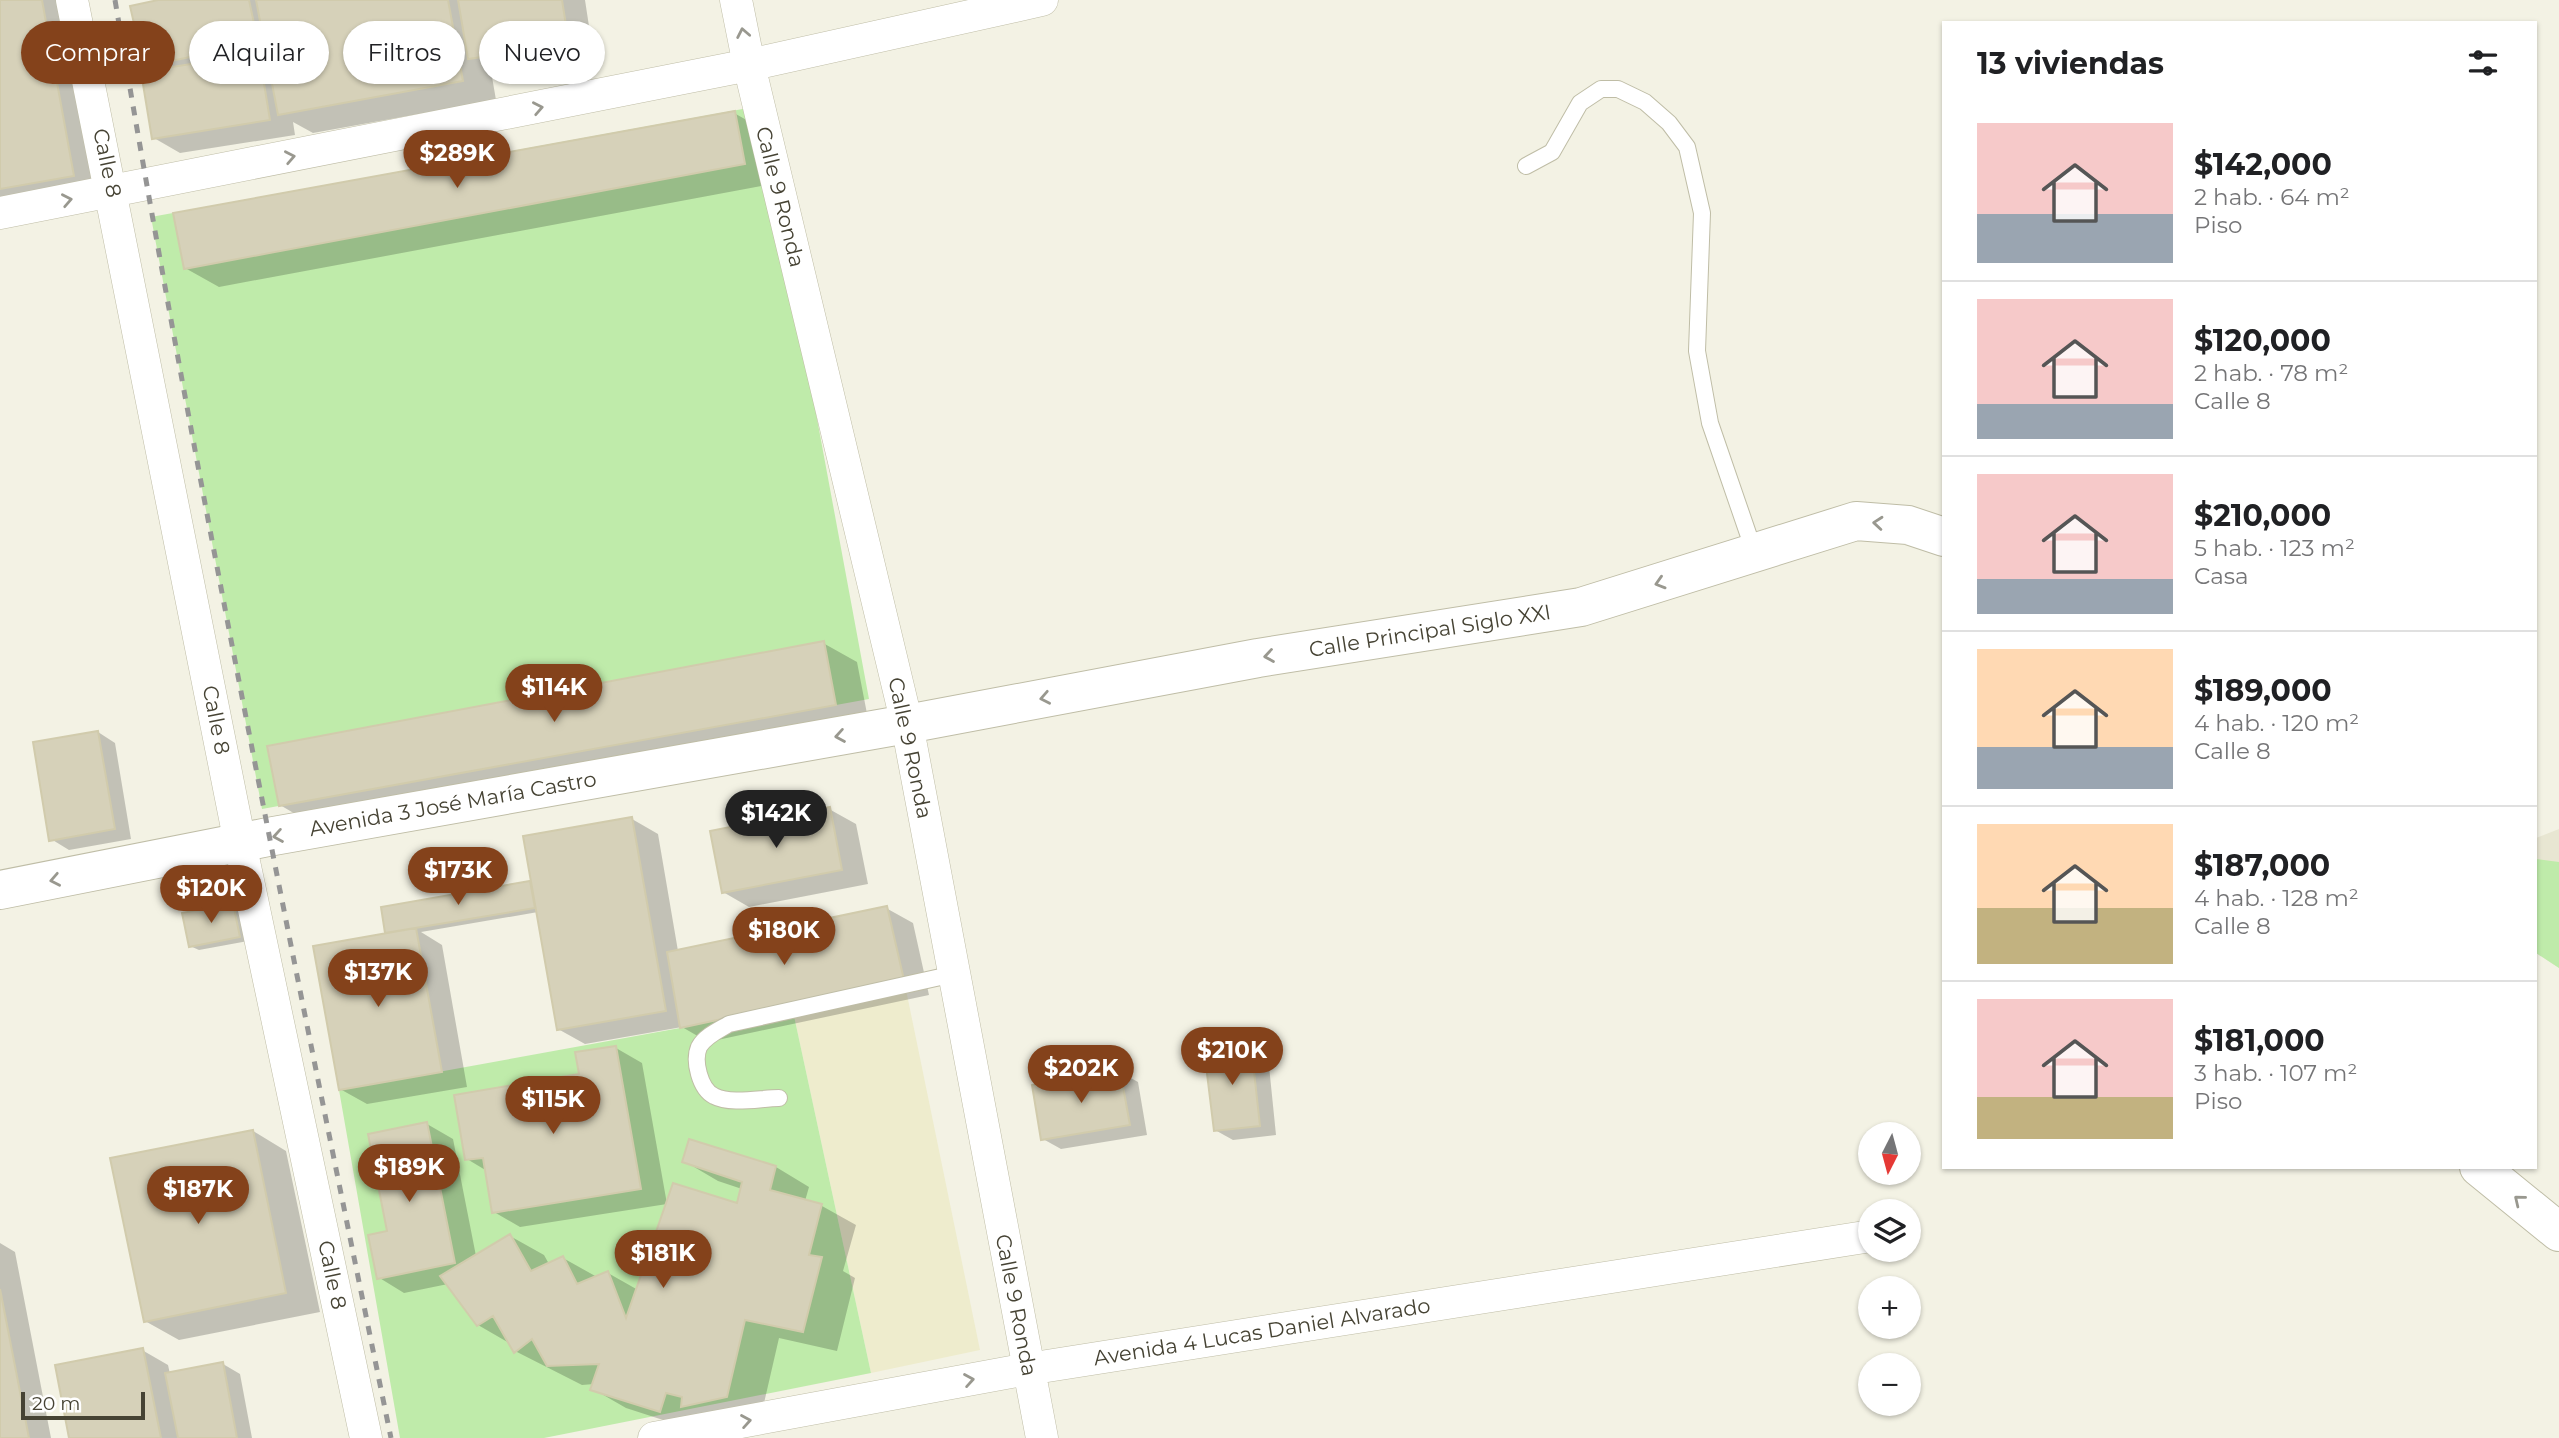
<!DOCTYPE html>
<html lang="es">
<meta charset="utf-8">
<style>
:root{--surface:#fff;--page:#f6f6f6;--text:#202124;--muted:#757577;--line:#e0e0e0;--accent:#84421b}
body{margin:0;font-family:Montserrat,sans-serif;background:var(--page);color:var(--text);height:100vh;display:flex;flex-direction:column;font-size:26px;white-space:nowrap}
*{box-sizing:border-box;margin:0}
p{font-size:23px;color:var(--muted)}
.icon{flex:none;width:38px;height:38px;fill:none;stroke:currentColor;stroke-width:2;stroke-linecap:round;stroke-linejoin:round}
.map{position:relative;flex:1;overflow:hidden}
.details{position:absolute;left:1942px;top:21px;width:595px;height:1148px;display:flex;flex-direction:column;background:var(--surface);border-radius:0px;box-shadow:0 2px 5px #0004}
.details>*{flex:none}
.hud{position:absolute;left:21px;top:21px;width:665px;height:63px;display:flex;gap:14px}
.needle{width:46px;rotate:186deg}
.buttons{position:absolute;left:1858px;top:1122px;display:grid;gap:14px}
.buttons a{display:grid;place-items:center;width:63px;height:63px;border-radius:50%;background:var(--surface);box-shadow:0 2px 5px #0004;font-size:35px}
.scale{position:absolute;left:21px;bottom:18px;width:124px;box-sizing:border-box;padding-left:7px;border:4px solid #464334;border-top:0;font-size:19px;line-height:24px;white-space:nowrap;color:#464334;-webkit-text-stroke:5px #fff;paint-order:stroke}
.price{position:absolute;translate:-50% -60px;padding:0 16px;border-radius:24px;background:var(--accent);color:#fff;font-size:23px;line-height:46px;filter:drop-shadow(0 2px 4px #0008)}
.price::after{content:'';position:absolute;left:50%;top:42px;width:21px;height:16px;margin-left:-10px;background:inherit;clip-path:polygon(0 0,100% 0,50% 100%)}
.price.current{background:#222;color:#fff}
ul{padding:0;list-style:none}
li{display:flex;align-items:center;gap:21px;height:175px;padding:0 35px}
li+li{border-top:2px solid var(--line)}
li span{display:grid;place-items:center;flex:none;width:196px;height:140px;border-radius:0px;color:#555}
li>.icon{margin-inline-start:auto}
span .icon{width:84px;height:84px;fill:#fffc;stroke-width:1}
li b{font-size:30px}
h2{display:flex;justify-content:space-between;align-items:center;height:84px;padding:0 35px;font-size:30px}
.tag{padding:0 24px;border-radius:32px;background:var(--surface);box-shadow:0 2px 5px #0004;font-size:24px;line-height:63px}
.tag.current{background:var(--accent);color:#fff}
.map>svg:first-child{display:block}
.residential{fill:#e8e6d2}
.education{fill:#eeeccd}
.green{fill:#bfebaa}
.shadow{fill:#0003;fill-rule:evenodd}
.building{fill:#d6d1b9;stroke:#d1cbac;stroke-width:2}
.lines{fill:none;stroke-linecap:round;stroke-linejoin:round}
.service-casing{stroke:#bfbda6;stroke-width:18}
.minor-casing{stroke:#bfbda6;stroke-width:33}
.tertiary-casing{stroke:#bfbda6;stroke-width:40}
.service{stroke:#fff;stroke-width:16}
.minor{stroke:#fff;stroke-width:32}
.tertiary{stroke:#fff;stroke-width:38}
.rail{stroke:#959595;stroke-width:5;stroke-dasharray:9 9;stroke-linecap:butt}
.oneway{stroke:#99988f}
.labels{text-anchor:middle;stroke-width:6;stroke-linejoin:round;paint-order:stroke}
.street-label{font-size:21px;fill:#464334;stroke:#fff}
</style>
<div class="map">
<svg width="2559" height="1438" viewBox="0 0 2559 1438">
<rect width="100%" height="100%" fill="#f3f2e4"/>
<path class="residential" d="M2559,829v139l-23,-15v-115z"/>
<path class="education" d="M904,980l76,370 -109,23 -80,-371z"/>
<path class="green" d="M759,106l110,593 -607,110 -111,-592z
M2536,859l23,3v106l-23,-15z
M791,1002l80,371 -327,65h-144l-61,-348 341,-62z"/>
<path class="shadow" d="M0,0h71l36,195 -107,19z
M167,0h418l9,59 -98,14 -5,-2 5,29 -183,33 -20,-11 2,13 -115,18 -26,-15 2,-66 -11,-6zM268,53l1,9 -10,-7z
M734,113l34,19 10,51 -559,104 -34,-19z
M823,643l34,19 12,62 -555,101 -34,-20z
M98,732l17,11 16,96 -62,11 -18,-11z
M829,809l27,15 12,60 -119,23 -26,-15z
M632,819l26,15 20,117 208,-43 27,15 16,72 -221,47 -26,-15 -97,17 -27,-15 -20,-117 -117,20 21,13 25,142 -100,17 -27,-15 51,-155 -5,-2 144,-49 3,2z
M233,905l8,5 7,31 -49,9 -9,-4z
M1251,1046l17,10 8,79 -43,5 -18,-10z
M616,1048l26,15 25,141 -147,23 -26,-15 -7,-41 -20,-12z
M1120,1072l18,10 9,53 -86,14 -18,-10z
M427,1124l26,15 23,117 34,-20 34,19 5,9 14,-6 34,19 11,-4 30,17 101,-85 3,-16 -24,-8 -34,-20 92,6 33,20 -4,14 17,5 34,19 -13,46 12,7 -18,73 -58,-13 -18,78 -67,14 -68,-22 -33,-19 1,-5 -12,1 -67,-34 -4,-7 -33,-19 -30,-41 -44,9 -26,-16 11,-45z
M253,1131l33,20 34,161 -141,28 -34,-19z
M0,1243l15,9 36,186h-51z
M142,1350l26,15 2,9 53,-10 17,10 12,64h-181z"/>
<path class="building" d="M0,0h42l32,176 -74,13z
M158,0h91l9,42 -114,25 -14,-61z
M256,0h192l15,81 -185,34z
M458,0h104l7,44 -101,15z
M259,53l11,67 -118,19 -11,-67z
M735,111l10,53 -561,105 -11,-56z
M824,641l12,64 -557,101 -12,-60z
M98,731l17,98 -66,12 -16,-99z
M830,807l12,63 -120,23 -12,-62z
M632,817l34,194 -109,19 -34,-194z
M530,881l5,27 -150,25 -4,-26z
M233,903l7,34 -51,10 -7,-34z
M887,906l17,74 -224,48 -13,-76z
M416,928l26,144 -103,18 -26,-144z
M1251,1044l9,82 -46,5 -10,-82z
M616,1046l25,143 -149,24 -9,-55 -18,2 -11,-65 125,-21 -4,-22z
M1120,1070l10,55 -89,15 -9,-55z
M427,1122l28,141 -78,16 -9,-44 19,-4 -19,-97z
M253,1130l33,163 -142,29 -34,-164z
M689,1139l87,27 -6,24 52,14 -13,51 13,2 -19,75 -58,-12 -18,77 -46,10 1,-10 -16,-4 -6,19 -70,-22 9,-26 -52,2 -15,-27 -18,14 -21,-37 -16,10 -37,-50 70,-42 21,37 32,-15 14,28 31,-13 18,47 47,-135 64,20 5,-21 -60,-20z
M0,1289l29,149h-29z
M143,1348l18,90h-92l-14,-73z
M223,1362l14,76h-59l-13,-65z"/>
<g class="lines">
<defs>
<path id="service" d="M1526,166l26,-14 28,-49 21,-14h17l27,13 24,21 18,24 15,66 -5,138 13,72 44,128
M779,1098c-18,0 -48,7 -65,-2 -14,-7 -21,-35 -15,-49 6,-11 20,-17 30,-23l225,-50"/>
<path id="minor" d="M72,0l168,843 126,595
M736,0l13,65 158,659 135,714
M0,213l749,-148 293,-65
M654,1438l374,-69 843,-133"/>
<path id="tertiary" d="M0,890l268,-53 639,-113 351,-66 323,-51 275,-86 52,4 36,12
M2479,1167l80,65"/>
</defs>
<use href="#service" class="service-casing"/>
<use href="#minor" class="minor-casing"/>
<use href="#tertiary" class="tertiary-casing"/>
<use href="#service" class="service"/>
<use href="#minor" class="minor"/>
<use href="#tertiary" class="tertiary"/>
<path class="rail" d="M115,0c81,482 178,960 276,1438"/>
</g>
<defs><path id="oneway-chevron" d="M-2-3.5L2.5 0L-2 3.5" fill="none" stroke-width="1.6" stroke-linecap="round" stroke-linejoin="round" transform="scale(1.75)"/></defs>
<g class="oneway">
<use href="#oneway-chevron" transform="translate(743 33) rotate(-101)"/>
<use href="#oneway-chevron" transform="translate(538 108) rotate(-11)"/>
<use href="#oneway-chevron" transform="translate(290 157) rotate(-11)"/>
<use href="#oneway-chevron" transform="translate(67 200) rotate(-11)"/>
<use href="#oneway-chevron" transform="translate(1878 523) rotate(-175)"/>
<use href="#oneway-chevron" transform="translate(1660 583) rotate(163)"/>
<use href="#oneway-chevron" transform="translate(1269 656) rotate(171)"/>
<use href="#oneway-chevron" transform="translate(1045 698) rotate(169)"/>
<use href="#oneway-chevron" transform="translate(840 736) rotate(170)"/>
<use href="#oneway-chevron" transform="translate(278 836) rotate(170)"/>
<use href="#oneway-chevron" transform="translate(55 880) rotate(169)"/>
<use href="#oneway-chevron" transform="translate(2519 1200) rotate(-141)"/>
<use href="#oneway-chevron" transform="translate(969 1380) rotate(-10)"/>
<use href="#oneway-chevron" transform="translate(746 1421) rotate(-10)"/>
</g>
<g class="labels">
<g class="street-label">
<text transform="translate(107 163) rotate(78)" y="7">Calle 8</text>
<text transform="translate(780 197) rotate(76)" y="7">Calle 9 Ronda</text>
<text transform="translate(1430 631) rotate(-9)" y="7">Calle Principal Siglo XXI</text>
<text transform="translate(216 720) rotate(79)" y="7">Calle 8</text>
<text transform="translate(910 748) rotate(78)" y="7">Calle 9 Ronda</text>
<text transform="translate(453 804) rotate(-10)" y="7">Avenida 3 José María Castro</text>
<text transform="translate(332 1275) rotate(78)" y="7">Calle 8</text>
<text transform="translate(1016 1305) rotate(79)" y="7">Calle 9 Ronda</text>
<text transform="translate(1262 1332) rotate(-9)" y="7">Avenida 4 Lucas Daniel Alvarado</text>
</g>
</g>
</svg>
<div class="buttons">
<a><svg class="needle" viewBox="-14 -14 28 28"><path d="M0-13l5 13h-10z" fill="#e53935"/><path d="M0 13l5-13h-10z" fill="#757577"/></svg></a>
<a><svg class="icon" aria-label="layers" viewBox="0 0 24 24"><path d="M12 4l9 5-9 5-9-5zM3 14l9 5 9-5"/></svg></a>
<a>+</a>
<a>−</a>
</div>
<div class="scale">20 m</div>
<b class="price" style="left:457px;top:190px">$289K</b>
<b class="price" style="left:554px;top:724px">$114K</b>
<b class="price current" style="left:776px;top:850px">$142K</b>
<b class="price" style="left:458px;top:907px">$173K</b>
<b class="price" style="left:211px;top:925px">$120K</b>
<b class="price" style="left:784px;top:967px">$180K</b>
<b class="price" style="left:378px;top:1009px">$137K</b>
<b class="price" style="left:1232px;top:1087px">$210K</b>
<b class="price" style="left:1081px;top:1105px">$202K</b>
<b class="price" style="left:553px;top:1136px">$115K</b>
<b class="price" style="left:409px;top:1204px">$189K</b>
<b class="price" style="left:198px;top:1226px">$187K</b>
<b class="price" style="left:663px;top:1290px">$181K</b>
<div class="hud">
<a class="tag current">Comprar</a>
<a class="tag">Alquilar</a>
<a class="tag">Filtros</a>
<a class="tag">Nuevo</a>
</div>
<section class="details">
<h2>13 viviendas<svg class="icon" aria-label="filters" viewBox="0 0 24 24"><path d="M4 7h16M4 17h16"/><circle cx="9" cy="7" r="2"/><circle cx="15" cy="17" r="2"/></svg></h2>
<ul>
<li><span style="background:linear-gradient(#f6c9c9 65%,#9aa5b1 0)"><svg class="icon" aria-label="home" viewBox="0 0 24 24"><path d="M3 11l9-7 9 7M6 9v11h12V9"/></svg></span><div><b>$142,000</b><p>2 hab. · 64 m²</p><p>Piso</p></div></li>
<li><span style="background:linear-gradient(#f6c9c9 75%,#9aa5b1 0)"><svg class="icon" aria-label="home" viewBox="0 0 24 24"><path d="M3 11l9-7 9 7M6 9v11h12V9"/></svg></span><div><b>$120,000</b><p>2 hab. · 78 m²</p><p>Calle 8</p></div></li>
<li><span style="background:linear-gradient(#f6c9c9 75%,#9aa5b1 0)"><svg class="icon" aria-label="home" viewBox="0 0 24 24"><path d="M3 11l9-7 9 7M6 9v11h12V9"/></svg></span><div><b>$210,000</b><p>5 hab. · 123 m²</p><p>Casa</p></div></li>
<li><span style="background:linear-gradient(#ffd9b3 70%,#9aa5b1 0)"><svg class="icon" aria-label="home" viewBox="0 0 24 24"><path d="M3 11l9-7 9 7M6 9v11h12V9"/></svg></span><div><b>$189,000</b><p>4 hab. · 120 m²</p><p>Calle 8</p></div></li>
<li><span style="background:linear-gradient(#ffd9b3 60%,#c2b280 0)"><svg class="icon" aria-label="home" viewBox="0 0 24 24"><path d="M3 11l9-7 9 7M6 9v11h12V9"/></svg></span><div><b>$187,000</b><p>4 hab. · 128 m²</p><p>Calle 8</p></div></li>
<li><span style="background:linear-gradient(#f6c9c9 70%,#c2b280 0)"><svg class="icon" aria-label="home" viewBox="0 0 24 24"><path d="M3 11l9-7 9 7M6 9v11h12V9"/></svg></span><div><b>$181,000</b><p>3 hab. · 107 m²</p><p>Piso</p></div></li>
</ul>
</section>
</div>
